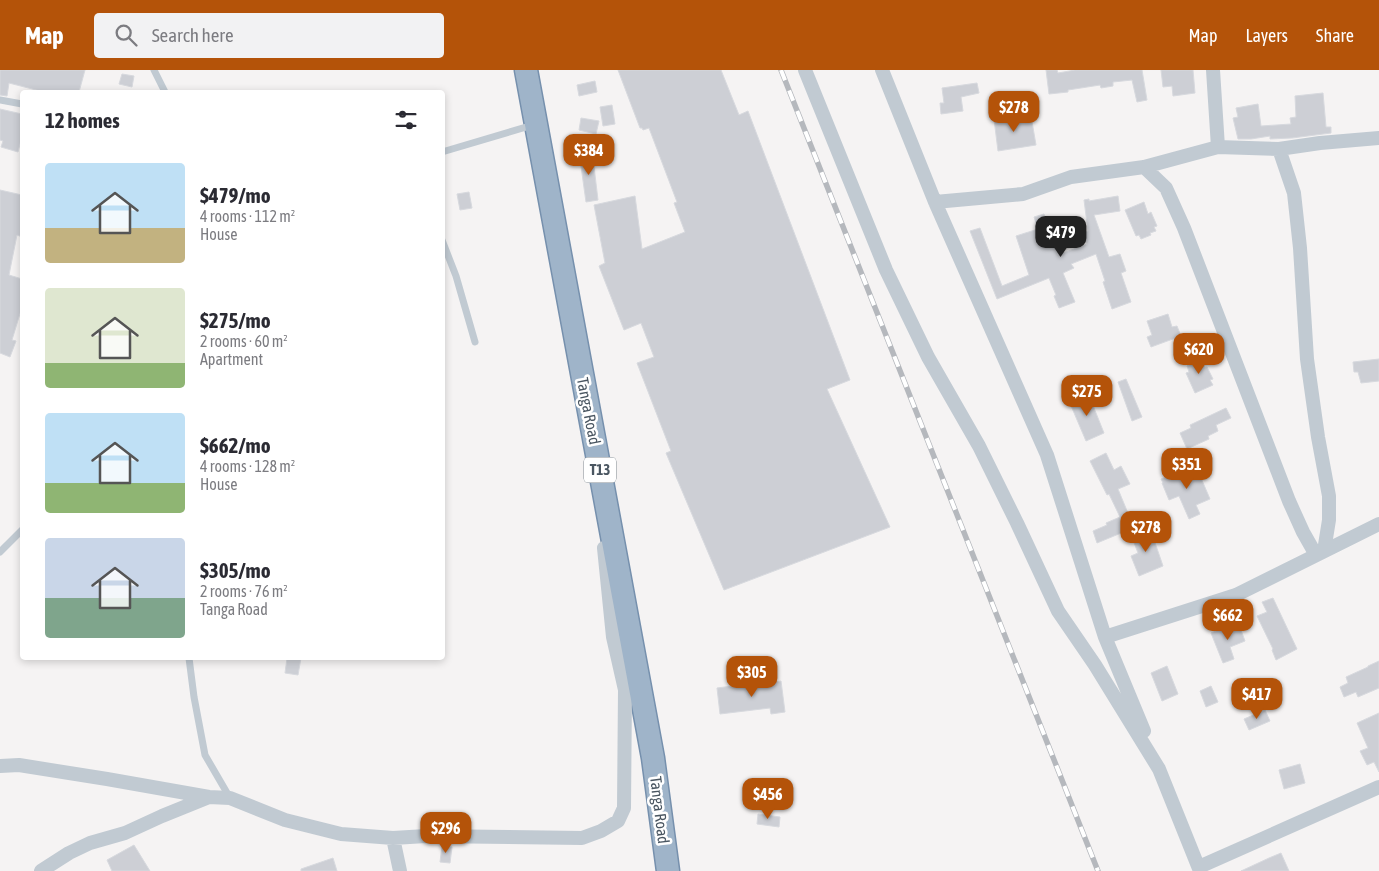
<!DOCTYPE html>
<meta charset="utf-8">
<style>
:root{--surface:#fff;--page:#f2f2f3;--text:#2b2b33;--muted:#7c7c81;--accent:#b45309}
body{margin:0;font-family:"Asap Condensed",sans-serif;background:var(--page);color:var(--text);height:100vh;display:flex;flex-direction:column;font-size:19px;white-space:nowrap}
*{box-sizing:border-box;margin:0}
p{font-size:16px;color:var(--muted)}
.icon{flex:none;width:28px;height:28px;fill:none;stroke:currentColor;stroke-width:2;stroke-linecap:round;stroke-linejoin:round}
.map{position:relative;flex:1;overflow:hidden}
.side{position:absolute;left:20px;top:20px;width:425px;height:570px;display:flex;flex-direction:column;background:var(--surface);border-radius:5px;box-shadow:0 2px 8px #0003}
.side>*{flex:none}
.price{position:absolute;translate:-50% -42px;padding:0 11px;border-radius:10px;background:var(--accent);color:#fff;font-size:16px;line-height:32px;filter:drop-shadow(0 1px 2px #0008)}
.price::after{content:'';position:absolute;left:50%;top:30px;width:15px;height:11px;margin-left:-8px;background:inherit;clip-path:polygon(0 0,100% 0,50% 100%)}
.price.current{background:#222;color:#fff}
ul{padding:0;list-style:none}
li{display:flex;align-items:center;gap:15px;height:125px;padding:0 25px}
li span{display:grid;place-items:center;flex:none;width:140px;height:100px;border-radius:5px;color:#555}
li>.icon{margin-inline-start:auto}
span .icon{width:60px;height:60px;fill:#fffc;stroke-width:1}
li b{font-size:21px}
h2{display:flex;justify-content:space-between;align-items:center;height:60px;padding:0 25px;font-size:21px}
header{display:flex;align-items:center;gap:30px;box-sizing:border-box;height:70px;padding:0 25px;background:var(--accent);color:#fff}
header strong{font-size:24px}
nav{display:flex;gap:28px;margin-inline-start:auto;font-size:18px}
.search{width:350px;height:45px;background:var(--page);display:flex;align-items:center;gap:12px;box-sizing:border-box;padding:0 18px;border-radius:5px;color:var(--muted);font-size:19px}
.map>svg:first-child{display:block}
.building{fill:#cdcfd5;stroke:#d7d9de}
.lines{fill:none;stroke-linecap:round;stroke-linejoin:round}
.trunk-casing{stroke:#7690ad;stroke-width:25}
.service{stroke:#c1cad2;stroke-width:7}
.minor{stroke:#c1cad2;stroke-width:14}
.trunk{stroke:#9fb4c9;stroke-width:22}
.rail-casing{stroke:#b5b8bd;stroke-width:5.5}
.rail{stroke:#fff;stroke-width:4;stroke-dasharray:11;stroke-linecap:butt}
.labels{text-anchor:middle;stroke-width:5;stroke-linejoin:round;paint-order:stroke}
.shield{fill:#fff;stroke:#808990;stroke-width:1}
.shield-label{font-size:15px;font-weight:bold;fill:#4a5661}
.street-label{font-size:16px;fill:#4a5661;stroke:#fff}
</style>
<header>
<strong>Map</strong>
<div class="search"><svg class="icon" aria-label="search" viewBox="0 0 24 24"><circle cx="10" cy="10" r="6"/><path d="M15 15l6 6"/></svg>Search here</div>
<nav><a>Map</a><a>Layers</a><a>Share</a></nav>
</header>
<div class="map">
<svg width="1379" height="801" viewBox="0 0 1379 801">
<rect width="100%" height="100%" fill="#f5f3f3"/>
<path class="building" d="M0,0h85l-6,22h-35l-35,-9 -2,13 -7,-1z
M618,0h103l18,45 9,-4 102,269 -23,9 63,138 -166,63 -58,-137 5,-2 -34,-88 17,-6 -13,-34 -17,7 -25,-64 6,-3 -11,-58 41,-9 7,53 43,-17 -11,-29 3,-1 -28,-74 -6,2 -1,-2h-2z
M1046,0h11l1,3 17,-3h67l5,30 -10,2 -5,-22 -19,2v4l-12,2 -1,-3 -32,5v2l-19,2z
M1161,0h32l2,23 -22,3 -1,-10 -9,1z
M122,4l12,2 -2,11 -13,-3z
M595,11l2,11 -18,4 -2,-11z
M977,13l2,10 -18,4 2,14 -22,3 -1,-11h4l-2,-15z
M1323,23l3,34h5v6l-39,5 -22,1v-3l-19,3h-13l-5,-21 5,-1 -2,-9 22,-4 3,22 30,-2 -1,-6 6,-1 -1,-21z
M612,35l3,19 -12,2 -3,-19z
M0,39l22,5v22l-4,16 -17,-5 2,-6 -3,-1z
M1031,46l5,29 -38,6 -4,-32 11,-2 1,3z
M581,48l18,3 -3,13 -17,-4z
M592,80l6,50 -12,2 -7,-50z
M0,120l22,5v42l-5,-2 -8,40 13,4v28l-10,33 4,1 -6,16 -10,-4z
M469,122l3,16 -12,2 -3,-16z
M1118,126l2,15 -26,4 15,42 11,-3 6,17 -5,2 10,29 -19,7 -9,-27 2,-1 -9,-27 -25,10 3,4 -11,5 12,29 -16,6 -5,-12 2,-1 -7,-17 -52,21 -27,-68 10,-3 22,58 27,-11 -13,-39 22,-7 -4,-12 10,-3 14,41 29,-11 -4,-11 5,-2 -4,-31 5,-1v2z
M1144,132l4,12 3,-2 6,14 -3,1 2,4 -6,2 1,2 -10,4 -2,-4 -3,1 -11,-26z
M1168,244l4,13 5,-1 4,10 -30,11 -4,-10 5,-2 -5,-14z
M1197,286l2,6 2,-1 4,7 2,-1 6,12 -3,1 3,5 -18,8 -9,-20 3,-1 -2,-6 2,-1 -1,-4z
M1379,289v22l-18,2 -3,-11h-4l-1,-10z
M1126,309l16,38 -10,4 -14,-39z
M1088,323l16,40 -18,8 -17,-40z
M1226,338l5,10 -15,7 2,6 -10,5 1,3 -22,10 -7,-16 11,-5 -1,-3z
M1106,383l8,17 7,-4 9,18 -12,5 17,41 -8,3 -1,-2 -29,12 -4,-12 14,-6 -1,-2 14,-6 -11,-23 -2,1 -17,-34z
M1194,397l4,12 3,-1 9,21 -14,6 4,9 -11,5 -10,-23 -10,4 -7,-17h1l-2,-4z
M1148,459l1,3 2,-1 12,35 -24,10 -8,-20 7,-3 -7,-18z
M1273,528l24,51 -21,11 -4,-10 1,-1 -16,-33 10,-4 -5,-10z
M1238,552l7,19 -15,6 4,12 -11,4 -12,-30z
M287,588h14l-3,17 -13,-2z
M1379,591v27l-21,9 -2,-5 -12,5 -4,-10 8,-4 -2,-6 22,-10v-1z
M1167,596l11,28 -16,7 -11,-28z
M781,611l4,31 -14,2 -1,-6 -50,6 -3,-26 38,-5 1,2z
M1211,616l7,16 -12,5 -6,-16z
M1265,640l5,11 -21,9 -5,-11z
M1379,643v59l-5,-10 -7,3 -7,-14 8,-3 -11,-25z
M1300,694l5,19 -21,6 -5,-19z
M758,744l22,3 -1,10 -22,-3z
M134,775l16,26h-38l-5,-11z
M442,776l10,1 -2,16 -10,-1z
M1281,783l8,18h-48l28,-13z
M333,788l4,13h-36v-2z"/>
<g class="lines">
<defs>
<path id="trunk" d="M526,0l127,688 15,113"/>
</defs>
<use href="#trunk" class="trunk-casing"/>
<path class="service" d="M154,0l11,22
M0,30l22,4
M442,82l91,-27
M442,170l14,36 19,66
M0,482l22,-22
M189,588l5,39 11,58 25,43"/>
<path class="minor" d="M805,0l81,200 42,87 51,89 38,77 41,88 37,54 64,104 41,102
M882,0l53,132 112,253 58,182 39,94
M1213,0l5,77
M1279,79l15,44 6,55 7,111 11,78 11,59v24l-5,31
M1144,97l22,21 18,40 105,273 14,31 13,23
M935,132l88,-8 48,-17 73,-10 74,-20 61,2 41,-6 59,-5
M1105,567l131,-42 143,-71
M0,696l19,-1 88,14 102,18 21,1 55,22 56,14 52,4 33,-2 156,2 19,-7 17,-10 6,-13 1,-118 -12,-53 -9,-89
M393,768l7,33
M1199,797l180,-80
M41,801l28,-18 21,-10 35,-10 37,-17 47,-19"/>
<use href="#trunk" class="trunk"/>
<defs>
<path id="rail" d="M781,0l317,801"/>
</defs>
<use href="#rail" class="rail-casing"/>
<use href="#rail" class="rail"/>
</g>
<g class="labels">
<rect class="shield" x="584" y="387.5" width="32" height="25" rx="4"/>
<g class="shield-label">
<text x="600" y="405">T13</text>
</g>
<g class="street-label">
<text transform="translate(589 341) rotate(79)" y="6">Tanga Road</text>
<text transform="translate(660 740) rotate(83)" y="6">Tanga Road</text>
</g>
</g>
</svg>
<b class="price" style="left:1014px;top:63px">$278</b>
<b class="price" style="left:589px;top:106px">$384</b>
<b class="price current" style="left:1061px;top:188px">$479</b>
<b class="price" style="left:1199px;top:305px">$620</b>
<b class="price" style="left:1087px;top:347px">$275</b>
<b class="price" style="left:1187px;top:420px">$351</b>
<b class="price" style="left:1146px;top:483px">$278</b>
<b class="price" style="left:1228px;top:571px">$662</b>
<b class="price" style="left:752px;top:628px">$305</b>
<b class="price" style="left:1257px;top:650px">$417</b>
<b class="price" style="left:768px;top:750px">$456</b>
<b class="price" style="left:446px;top:784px">$296</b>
<section class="side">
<h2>12 homes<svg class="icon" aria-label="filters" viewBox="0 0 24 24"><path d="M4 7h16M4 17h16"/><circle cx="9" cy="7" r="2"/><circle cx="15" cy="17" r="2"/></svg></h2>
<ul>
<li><span style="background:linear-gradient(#bfe0f5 65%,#c2b280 0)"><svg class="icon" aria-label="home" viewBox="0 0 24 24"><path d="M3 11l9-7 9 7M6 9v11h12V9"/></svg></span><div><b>$479/mo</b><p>4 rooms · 112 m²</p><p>House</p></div></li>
<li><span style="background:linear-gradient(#dfe7d0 75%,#8fb573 0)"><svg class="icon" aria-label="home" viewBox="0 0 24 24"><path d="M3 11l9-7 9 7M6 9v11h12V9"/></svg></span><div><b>$275/mo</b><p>2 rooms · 60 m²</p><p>Apartment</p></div></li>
<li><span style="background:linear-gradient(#bfe0f5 70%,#8fb573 0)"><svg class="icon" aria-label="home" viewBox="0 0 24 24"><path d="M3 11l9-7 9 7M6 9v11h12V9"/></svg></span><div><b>$662/mo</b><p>4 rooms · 128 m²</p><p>House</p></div></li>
<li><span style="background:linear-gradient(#c9d6e8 60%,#7fa58c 0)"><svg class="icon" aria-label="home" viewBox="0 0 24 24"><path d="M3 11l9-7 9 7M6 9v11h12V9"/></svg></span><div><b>$305/mo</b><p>2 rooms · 76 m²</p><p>Tanga Road</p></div></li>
</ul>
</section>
</div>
